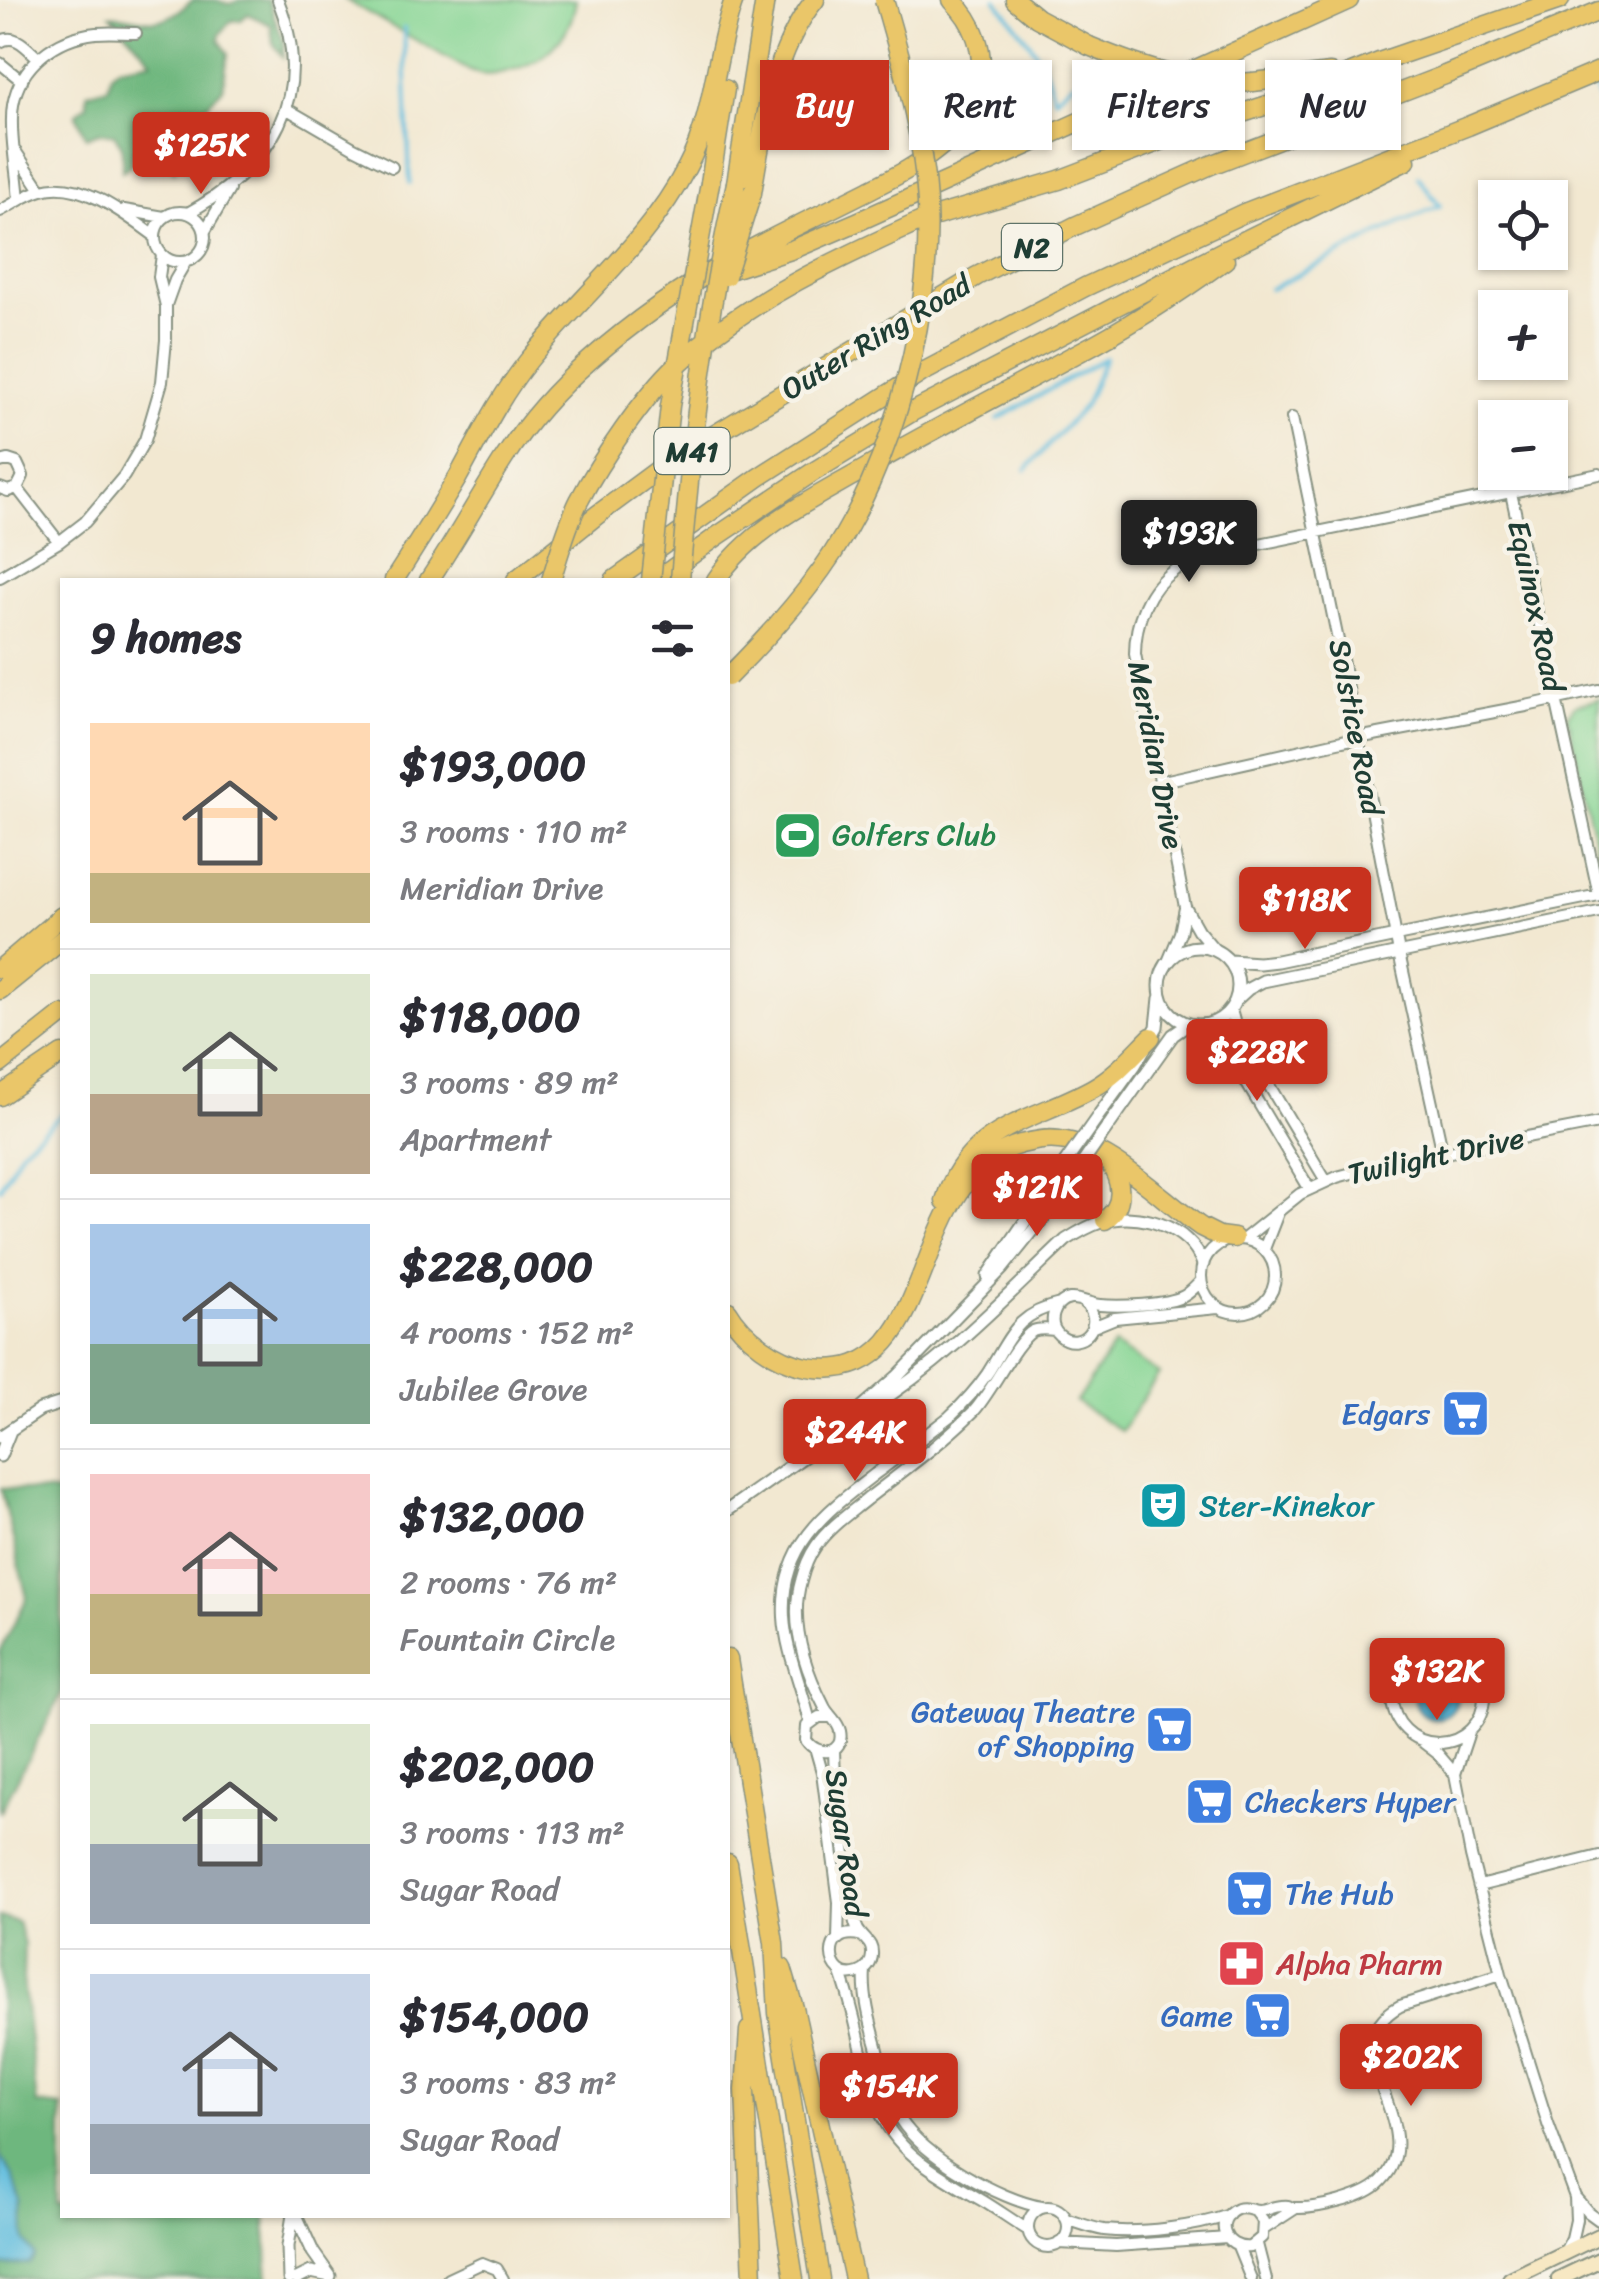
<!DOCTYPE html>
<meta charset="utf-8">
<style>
:root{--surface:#fff;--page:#f2f2f3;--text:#2b2b33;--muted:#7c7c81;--line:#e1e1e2;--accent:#c8321e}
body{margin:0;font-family:Sriracha,sans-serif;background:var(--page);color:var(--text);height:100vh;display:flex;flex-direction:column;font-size:38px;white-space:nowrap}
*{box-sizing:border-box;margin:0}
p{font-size:32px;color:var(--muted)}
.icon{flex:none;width:55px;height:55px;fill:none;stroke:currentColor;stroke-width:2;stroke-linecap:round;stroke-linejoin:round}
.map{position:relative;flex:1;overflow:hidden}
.details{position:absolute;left:60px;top:578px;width:670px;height:1640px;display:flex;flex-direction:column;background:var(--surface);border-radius:0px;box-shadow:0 2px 8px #0004}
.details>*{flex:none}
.top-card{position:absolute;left:760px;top:60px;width:688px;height:90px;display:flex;gap:20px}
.tools{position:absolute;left:1478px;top:180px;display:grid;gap:20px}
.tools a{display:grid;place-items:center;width:90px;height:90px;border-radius:0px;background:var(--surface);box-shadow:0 2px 8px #0004;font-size:50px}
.price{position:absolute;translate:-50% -85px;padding:0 22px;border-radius:10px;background:var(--accent);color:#fff;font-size:32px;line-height:65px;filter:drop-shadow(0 2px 5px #0008)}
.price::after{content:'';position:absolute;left:50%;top:60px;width:30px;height:22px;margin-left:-15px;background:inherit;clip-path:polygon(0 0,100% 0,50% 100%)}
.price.on{background:#222;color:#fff}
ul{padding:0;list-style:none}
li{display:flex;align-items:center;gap:30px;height:250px;padding:0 30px}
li+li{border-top:2px solid var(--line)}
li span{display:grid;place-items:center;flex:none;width:280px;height:200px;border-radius:0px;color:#555}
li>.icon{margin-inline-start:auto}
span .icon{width:120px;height:120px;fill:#fffc;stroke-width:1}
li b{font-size:42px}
h2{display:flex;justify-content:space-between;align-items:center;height:120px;padding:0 30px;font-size:42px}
.tag{padding:0 35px;border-radius:0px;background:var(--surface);box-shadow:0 2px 8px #0004;font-size:35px;line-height:90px}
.tag.on{background:var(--accent);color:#fff}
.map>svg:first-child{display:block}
.green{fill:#88d695;stroke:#548a64;stroke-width:2.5}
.forest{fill:#6eb77e;stroke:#467a59;stroke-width:2.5}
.water{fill:#60bdde;stroke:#407d89;stroke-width:2.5}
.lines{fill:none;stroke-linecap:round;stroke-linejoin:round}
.stream{stroke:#60bdde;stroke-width:4}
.minor-casing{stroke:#889282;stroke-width:14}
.tertiary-casing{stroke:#889282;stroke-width:15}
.secondary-casing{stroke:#889282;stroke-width:18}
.motorway-casing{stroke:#889282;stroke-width:21}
.minor{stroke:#fff;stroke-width:10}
.tertiary{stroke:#fff;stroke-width:11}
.secondary{stroke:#f7e8c3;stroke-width:14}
.motorway{stroke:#eac669;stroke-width:18}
.tertiary-bridge-casing{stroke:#889282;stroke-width:15;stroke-linecap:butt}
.motorway-bridge-casing{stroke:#889282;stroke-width:21;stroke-linecap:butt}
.tertiary-bridge{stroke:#fff;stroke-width:11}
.motorway-bridge{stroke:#eac669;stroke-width:18}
.labels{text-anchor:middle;stroke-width:9;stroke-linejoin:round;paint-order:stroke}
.shield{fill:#f7f3e8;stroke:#60746a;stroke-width:2.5}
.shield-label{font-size:28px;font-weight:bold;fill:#1f3d34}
.street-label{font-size:30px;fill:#1f3d34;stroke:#f7f3e8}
.leisure-label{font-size:30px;fill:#27864d;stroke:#f7f3e8;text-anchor:start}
.shop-label{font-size:30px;fill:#366cbe;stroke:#f7f3e8;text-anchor:end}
.culture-label{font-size:30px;fill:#0d838f;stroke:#f7f3e8;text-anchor:start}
.health-label{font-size:30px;fill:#be3a42;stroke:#f7f3e8;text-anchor:start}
</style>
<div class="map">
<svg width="1599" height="2279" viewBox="0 0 1599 2279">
<rect width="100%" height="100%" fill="#f7f3e8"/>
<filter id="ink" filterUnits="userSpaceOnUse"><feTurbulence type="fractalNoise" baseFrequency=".01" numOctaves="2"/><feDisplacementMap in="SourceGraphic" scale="20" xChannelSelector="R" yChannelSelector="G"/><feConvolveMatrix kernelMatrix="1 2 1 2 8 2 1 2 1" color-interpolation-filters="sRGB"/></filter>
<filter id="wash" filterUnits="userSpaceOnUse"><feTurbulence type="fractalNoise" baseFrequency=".0048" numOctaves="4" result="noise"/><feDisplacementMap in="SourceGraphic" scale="40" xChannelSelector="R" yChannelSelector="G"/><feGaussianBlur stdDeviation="2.25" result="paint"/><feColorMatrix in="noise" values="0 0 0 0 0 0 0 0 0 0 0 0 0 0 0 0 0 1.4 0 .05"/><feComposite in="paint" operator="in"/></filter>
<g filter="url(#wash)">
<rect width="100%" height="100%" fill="#f2e8d1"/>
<path class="green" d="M346,0h230c-6,40 -31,62 -68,71 -16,4 -25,6 -40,-1z
M1599,699v160l-32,-143 8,-11z
M1114,1345l45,29 -38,57 -45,-29z"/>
<path class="forest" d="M193,0h22l14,4 12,-4h27l16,42 -1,15 -10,-14 -2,-18 -23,-11 -7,6 -10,1 -11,13 -1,6 9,13 -5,35 -25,27 1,4 -5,7 1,5 -6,-2 -9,8 -6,33 -10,-25 -6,-4 -11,2 -14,8 -3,15 -8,5v-25l-8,-12 -15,-2 -13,5 -10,-23 11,-9v-12l21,-6 3,-13 8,-7 33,-6 -41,-46c43,4 46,16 82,-15z
M1,1488l61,5v200l-62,120v-161l27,-54z
M0,1917l18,5 6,23 -1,34 14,125 25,3v108h204l2,64h-268z"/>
<path class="water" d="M1415 1697a21 21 0 1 1 42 0a21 21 0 1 1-42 0Z
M0,2156l11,16 13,34 1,35 10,14 -5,8 -30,3z"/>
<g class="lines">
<path class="stream" d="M996,0c17,21 36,43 48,67 5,11 6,22 11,31l20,-17
M404,28l6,155
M1596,86l3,13
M1560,96l39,-11
M1270,289l130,-66 40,-17 -22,-30
M998,419l105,-60
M1026,470l59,-65 20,-47
M0,1188l23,-40 39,-34"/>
</g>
</g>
<g filter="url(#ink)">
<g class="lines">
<defs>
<path id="minor" d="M0,42c15,-10 27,6 38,16
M0,63l22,18
M287,109l67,39 38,19
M16,152l25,38
M19,200c-2,-27 -10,-70 -6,-95 7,-41 44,-68 83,-72 13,-1 27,0 40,0
M124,210l40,7
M0,211c14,-7 27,-17 42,-21 38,-12 84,25 113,46
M155 237a25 25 0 1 1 50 0a25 25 0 1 1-50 0Z
M188,213c85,-47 128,-118 90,-213
M205,231l24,-41
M166,305l9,-25 10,-17
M1292,418l66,319 41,216 44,201
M0,462l8,-2 9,3 6,13 -6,12 -9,3 -8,-3
M17,488l42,54
M1511,493l88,402
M0,577l59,-35 26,-20 39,-46 21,-36 17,-58 4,-42v-34l-7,-29 3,-22
M1159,782l183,-41 184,-35 73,-16
M1396,936l203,-41
M1214,949l-16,-19 -13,-23 -50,-253c0,-32 12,-66 41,-85 16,-10 36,-14 54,-19l369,-76
M1399,953l200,-41
M1168,962l12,-29 5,-25
M1231,1010l5,18 6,12 84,141
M1198,1025l13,5 10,10 88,148
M1201 1276a37 37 0 1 1 74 0a37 37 0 1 1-74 0Z
M1244,1239l56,-45 37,-17 41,-11 221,-43
M1264,1249l14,-36
M1083,1302c26,20 -3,52 -24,33 -12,-11 -6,-33 11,-36 9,-1 20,5 30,6 20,2 66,0 84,-9 7,-4 12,-10 17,-15
M1093,1327l22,-9 103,-10
M1392 1697a46 46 0 1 1 92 0a46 46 0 1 1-92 0Z
M829,1717h-10l-12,9 -1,14c12,18 39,14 34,-9 -2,-10 -12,-16 -16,-25 -19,-37 -35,-83 -23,-125 3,-12 8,-25 15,-35 13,-19 34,-33 51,-47 36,-28 74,-55 107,-88 17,-18 42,-71 59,-80 7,-3 15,-2 22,-1
M810,1722c-8,-35 -24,-70 -26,-105 -4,-71 40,-104 91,-143 25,-18 49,-38 74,-57 14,-13 27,-27 38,-43 23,-35 27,-60 73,-70
M1469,1732l-14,42 16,82 30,118 47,150 27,73 1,23 -4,18 -7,13
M1424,1743l13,10 18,21
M834,1749l1,33 18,129c1,8 2,17 8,23 5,7 12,10 11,21 0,8 -6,16 -14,18 -32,11 -39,-49 4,-37
M816,1751l6,21 17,130 -1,37
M1479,1886l120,-30
M865,1970c-2,26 5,51 12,76 6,25 10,51 23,73 23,37 100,81 142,88
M840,1971c17,43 21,91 37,134 18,49 64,71 106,96 15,9 30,20 45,29
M1576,2198l12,14 11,8
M1028 2227a20 20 0 1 1 40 0a20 20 0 1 1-40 0Z
M1256,2212l7,9 -1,16 -12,10c-26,3 -37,-28 -13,-38 8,-3 15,2 22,2 7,0 15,-5 22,-5 15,-1 1,2 15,2 21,1 65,-10 81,-23 63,-53 -54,-137 23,-179l101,-32
M1066,2219c13,4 25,9 38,11 35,4 92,-3 125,-15
M1264,2229l32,-21
M1059,2243l57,3 111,-8
M1257,2244l9,35
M1238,2247l13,32
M448,2279l34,-16 15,6 6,10"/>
<path id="tertiary" d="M1160 986a39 39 0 1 1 78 0a39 39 0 1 1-78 0Z
M1230,961l29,2 18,-2 119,-25
M1237,999l11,-10 15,-8 136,-28
M1101,1112l34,-47 22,-38 3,-29
M1112,1121l61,-86 13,-9 8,-1
M988,1276l72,-106
M869,1409c76,-48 132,-107 197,-169 11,-7 23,-14 35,-18 37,-12 88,4 102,42
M0,1437l40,-27 22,-7
M0,1456l10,-25
M728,1510l85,-60 84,-73 105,-108 46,-57 25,-35
M296,2215l17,37 17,24
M289,2279l-1,-33 5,-31
M297,2279l14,-7 19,4"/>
<path id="secondary" d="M1510,2279l89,-43
M1559,2279l40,-19"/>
<path id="motorway" d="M1015,0l22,18 52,28
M1253,82l77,-9
M710,183l15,-94
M736,183l29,-183
M752,193c10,-63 22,-144 63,-193
M926,219l133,-39 128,-49 99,-32 93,-37 181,-62
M720,273l74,-24 63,-27 492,-222
M394,580c22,-34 43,-68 64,-103 22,-40 42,-81 71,-117 52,-64 120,-119 158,-193 28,-52 27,-112 47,-167
M429,580c27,-40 50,-83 76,-123 23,-36 54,-70 85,-97 44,-39 93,-73 143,-101 45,-25 91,-46 136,-69 23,-12 46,-23 66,-39 51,-38 64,-105 17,-151
M516,580l81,-65 69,-51 311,-188 98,-50 136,-61 234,-90 154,-64
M614,580l145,-103 164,-105 162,-85 159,-74 224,-87 131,-55
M657,580l59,-43 97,-65 99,-60 311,-161 183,-90
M716,580c34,-51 93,-79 145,-109 71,-41 143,-78 215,-117 52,-27 102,-60 149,-94
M0,969l62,-53
M0,990l62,-50
M0,1064l62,-49
M0,1096l62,-42
M945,1201c22,-75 89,-80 148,-113 22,-12 40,-33 58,-51
M1105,1220c21,-15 17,-39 3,-59
M728,1311c15,26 49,51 79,56 138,23 95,-190 214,-223 12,-3 25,-6 38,-4 52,5 100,58 142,87l18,9 15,2
M728,1659l46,284 4,70 42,266
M728,1863l66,416
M782,1968l12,40 60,271
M749,2030l-4,60 8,189"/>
</defs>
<use href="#minor" class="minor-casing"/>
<use href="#tertiary" class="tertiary-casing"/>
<use href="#secondary" class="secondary-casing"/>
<use href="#motorway" class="motorway-casing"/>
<use href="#minor" class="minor"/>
<use href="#tertiary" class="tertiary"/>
<use href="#secondary" class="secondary"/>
<use href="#motorway" class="motorway"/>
<defs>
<path id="tertiary-bridge" d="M1060,1170l41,-58
M1073,1177l39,-56"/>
<path id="motorway-bridge" d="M1089,46c53,22 106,40 164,36
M726,276l26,-83
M551,580c8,-26 16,-55 28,-79 21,-40 65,-105 98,-136 72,-66 162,-107 249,-146
M651,580l19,-174 40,-223
M680,580c11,-134 26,-266 56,-397
M728,677c34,-34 66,-69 94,-108 72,-100 117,-269 103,-391 -7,-61 -24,-119 -41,-178"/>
</defs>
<use href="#tertiary-bridge" class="tertiary-bridge-casing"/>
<use href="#motorway-bridge" class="motorway-bridge-casing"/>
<use href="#tertiary-bridge" class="tertiary-bridge"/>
<use href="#motorway-bridge" class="motorway-bridge"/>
</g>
</g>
<defs>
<symbol id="stadium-square" viewBox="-11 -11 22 22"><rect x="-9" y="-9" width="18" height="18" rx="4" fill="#2e9e5b" stroke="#f7f3e8"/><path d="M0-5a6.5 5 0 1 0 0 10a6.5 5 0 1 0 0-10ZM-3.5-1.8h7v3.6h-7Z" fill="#fff"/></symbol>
<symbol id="supermarket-square" viewBox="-11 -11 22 22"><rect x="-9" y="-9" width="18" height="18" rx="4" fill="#3f7fe0" stroke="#f7f3e8"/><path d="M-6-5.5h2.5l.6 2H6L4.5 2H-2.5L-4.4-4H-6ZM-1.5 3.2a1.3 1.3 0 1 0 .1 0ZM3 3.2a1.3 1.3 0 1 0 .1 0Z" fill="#fff"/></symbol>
<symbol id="theatre-square" viewBox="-11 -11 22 22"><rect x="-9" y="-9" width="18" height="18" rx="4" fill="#0f9aa8" stroke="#f7f3e8"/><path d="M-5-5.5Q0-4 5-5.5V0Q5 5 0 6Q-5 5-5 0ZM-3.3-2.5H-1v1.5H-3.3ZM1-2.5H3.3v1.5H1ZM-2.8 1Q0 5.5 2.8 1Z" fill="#fff"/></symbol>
<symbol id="pharmacy-square" viewBox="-11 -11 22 22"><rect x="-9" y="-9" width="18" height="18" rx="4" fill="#e0444e" stroke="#f7f3e8"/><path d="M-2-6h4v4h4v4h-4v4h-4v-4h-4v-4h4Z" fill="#fff"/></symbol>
</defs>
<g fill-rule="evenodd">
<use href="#stadium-square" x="770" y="808" width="55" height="55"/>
<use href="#supermarket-square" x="1438" y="1386" width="55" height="55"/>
<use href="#theatre-square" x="1136" y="1478" width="55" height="55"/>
<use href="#supermarket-square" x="1142" y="1702" width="55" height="55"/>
<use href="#supermarket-square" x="1182" y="1774" width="55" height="55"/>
<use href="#supermarket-square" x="1222" y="1866" width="55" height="55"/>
<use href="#pharmacy-square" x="1214" y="1936" width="55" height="55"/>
<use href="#supermarket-square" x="1240" y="1988" width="55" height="55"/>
</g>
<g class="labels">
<g class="shield">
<rect x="1002" y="224" width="60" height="46" rx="8"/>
<rect x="654.5" y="428" width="75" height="46" rx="8"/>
</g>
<g class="shield-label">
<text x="1032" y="257">N2</text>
<text x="692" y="461">M41</text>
</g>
<g class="street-label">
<text transform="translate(876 337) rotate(-31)" y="10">Outer Ring Road</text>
<text transform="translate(1536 606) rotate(78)" y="10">Equinox Road</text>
<text transform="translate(1356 727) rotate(79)" y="10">Solstice Road</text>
<text transform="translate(1156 755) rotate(79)" y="10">Meridian Drive</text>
<text transform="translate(1436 1156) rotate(-12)" y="10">Twilight Drive</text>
<text transform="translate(846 1843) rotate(82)" y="10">Sugar Road</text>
</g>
<g class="leisure-label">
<text x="832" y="845">Golfers Club</text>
</g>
<g class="shop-label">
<text x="1430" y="1424">Edgars</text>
<text x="1135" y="1722">Gateway Theatre<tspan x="1135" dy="34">of Shopping</tspan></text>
<text x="1245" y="1812" text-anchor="start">Checkers Hyper</text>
<text x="1285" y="1904" text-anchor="start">The Hub</text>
<text x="1233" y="2026">Game</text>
</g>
<g class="culture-label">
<text x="1199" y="1516">Ster-Kinekor</text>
</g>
<g class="health-label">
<text x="1276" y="1974">Alpha Pharm</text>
</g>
</g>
</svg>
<div class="tools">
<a><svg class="icon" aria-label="locate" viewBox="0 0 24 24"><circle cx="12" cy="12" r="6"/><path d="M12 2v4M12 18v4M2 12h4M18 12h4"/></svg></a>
<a>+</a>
<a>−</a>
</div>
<b class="price" style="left:201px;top:197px">$125K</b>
<b class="price on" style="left:1189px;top:585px">$193K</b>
<b class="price" style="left:1305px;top:952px">$118K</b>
<b class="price" style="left:1257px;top:1104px">$228K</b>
<b class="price" style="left:1037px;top:1239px">$121K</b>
<b class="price" style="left:855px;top:1484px">$244K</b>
<b class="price" style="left:1437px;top:1723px">$132K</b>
<b class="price" style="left:1411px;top:2109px">$202K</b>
<b class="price" style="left:889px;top:2138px">$154K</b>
<div class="top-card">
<a class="tag on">Buy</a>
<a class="tag">Rent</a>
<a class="tag">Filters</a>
<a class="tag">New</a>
</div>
<section class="details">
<h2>9 homes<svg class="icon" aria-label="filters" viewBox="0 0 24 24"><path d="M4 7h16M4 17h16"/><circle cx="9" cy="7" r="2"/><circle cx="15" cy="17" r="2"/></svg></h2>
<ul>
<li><span style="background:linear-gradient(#ffd9b3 75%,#c2b280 0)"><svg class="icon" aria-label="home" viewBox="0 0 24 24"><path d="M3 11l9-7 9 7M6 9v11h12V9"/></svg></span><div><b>$193,000</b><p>3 rooms · 110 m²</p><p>Meridian Drive</p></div></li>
<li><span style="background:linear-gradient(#dfe7d0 60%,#b9a48a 0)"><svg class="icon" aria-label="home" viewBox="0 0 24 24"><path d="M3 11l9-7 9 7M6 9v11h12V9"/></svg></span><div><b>$118,000</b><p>3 rooms · 89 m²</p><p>Apartment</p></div></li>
<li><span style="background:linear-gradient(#a9c7e8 60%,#7fa58c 0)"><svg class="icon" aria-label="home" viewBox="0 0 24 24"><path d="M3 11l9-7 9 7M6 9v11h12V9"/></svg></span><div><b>$228,000</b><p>4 rooms · 152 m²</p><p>Jubilee Grove</p></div></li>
<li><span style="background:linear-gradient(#f6c9c9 60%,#c2b280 0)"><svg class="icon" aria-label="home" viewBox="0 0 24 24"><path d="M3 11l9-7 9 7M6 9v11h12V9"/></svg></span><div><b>$132,000</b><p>2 rooms · 76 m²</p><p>Fountain Circle</p></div></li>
<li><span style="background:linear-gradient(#dfe7d0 60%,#9aa5b1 0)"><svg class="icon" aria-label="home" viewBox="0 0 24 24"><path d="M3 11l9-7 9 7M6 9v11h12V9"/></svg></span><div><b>$202,000</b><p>3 rooms · 113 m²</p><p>Sugar Road</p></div></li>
<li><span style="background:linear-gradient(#c9d6e8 75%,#9aa5b1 0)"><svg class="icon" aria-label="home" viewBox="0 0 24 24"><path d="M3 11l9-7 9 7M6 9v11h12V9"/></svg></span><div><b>$154,000</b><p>3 rooms · 83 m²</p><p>Sugar Road</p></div></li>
</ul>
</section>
</div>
